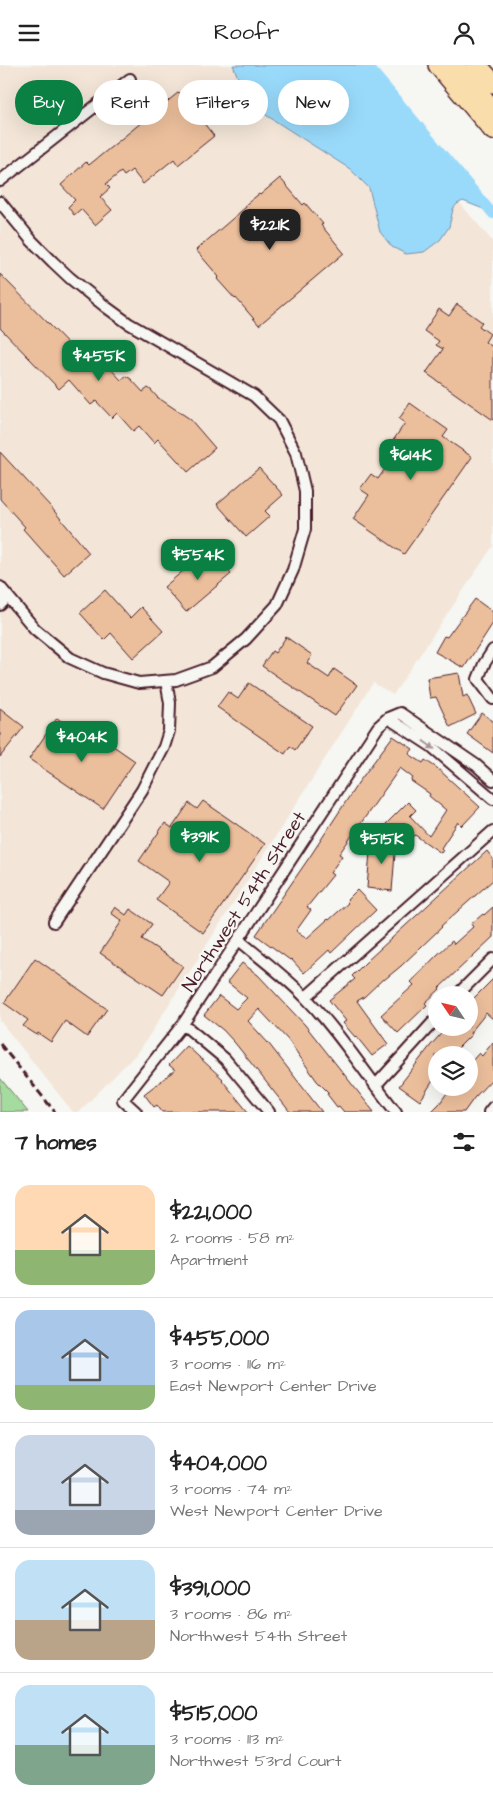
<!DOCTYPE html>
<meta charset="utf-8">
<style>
:root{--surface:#fff;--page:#f6f6f6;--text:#222;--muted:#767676;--line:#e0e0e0;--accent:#0b8043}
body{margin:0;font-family:"Architects Daughter",sans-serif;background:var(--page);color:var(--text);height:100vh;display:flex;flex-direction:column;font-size:19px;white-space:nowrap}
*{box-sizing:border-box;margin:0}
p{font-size:16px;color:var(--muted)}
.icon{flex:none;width:28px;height:28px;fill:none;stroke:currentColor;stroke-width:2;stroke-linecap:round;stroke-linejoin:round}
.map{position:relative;height:1047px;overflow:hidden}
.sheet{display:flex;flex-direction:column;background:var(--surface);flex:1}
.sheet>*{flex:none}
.guide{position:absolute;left:15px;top:15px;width:464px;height:45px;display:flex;gap:10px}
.needle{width:32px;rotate:305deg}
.buttons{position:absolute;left:428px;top:921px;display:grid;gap:10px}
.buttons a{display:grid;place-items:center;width:50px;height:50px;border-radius:50%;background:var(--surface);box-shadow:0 5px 20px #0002;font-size:25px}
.price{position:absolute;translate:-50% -42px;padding:0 11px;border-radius:10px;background:var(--accent);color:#fff;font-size:16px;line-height:32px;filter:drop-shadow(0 1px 2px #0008)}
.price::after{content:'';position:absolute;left:50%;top:30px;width:15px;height:11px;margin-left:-8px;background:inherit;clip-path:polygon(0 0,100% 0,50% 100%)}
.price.active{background:#222;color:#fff}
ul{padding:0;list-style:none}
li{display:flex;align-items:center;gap:15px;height:125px;padding:0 15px}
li+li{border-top:1px solid var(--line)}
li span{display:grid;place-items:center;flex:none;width:140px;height:100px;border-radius:15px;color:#555}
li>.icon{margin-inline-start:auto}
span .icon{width:60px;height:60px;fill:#fffc;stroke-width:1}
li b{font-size:21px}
h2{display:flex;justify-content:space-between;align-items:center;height:60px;padding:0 15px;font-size:21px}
.chip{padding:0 18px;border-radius:22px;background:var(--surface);box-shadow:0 5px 20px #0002;font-size:18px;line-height:45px}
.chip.active{background:var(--accent);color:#fff}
header{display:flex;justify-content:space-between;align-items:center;height:65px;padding:0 15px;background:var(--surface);font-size:22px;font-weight:600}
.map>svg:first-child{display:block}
.built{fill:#f3e6d8}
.green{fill:#a4db9f;stroke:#777d65}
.water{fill:#99dafb;stroke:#798fa8}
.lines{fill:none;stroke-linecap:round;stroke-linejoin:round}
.canal{stroke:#99dafb;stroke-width:10}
.building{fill:#ecbf9c;stroke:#4a1f2b}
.street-casing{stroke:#4a1f2b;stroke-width:14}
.highway-casing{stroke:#4a1f2b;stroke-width:22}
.street{stroke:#f6f6f2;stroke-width:10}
.highway{stroke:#f9ddab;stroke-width:19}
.rail{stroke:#4a1f2b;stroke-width:3;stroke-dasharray:8 4;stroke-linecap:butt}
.oneway{fill:#a99598}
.labels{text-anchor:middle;stroke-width:4.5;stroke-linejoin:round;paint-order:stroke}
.street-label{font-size:19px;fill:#4a1f2b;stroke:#f6f6f2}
</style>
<header><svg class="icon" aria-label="menu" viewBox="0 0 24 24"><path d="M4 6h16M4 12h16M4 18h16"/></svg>Roofr<svg class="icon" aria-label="person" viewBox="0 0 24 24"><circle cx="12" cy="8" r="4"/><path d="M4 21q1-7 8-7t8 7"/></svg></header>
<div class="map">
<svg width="493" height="1047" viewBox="0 0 493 1047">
<rect width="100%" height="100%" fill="#f6f6f2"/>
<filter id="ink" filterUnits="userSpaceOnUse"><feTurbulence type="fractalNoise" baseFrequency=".02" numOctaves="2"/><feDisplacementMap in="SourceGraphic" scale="10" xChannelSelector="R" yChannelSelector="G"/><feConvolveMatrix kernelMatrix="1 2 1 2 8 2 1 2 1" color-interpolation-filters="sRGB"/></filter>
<g filter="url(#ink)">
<path class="built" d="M0,0h342l151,177v304l-100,149 -20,-12 -233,367 -61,62h-6l-73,-91z"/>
<path class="green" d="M0,1013l28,34h-28z"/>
<path class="water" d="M233,0h134l124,147 -28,-11 -6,3 -4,5 -4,18 -9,13 -16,12 -18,2 -14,-7 -12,-15 -11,-44 -19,-19 -95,-61 -10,-13z"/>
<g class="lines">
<path class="canal" d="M367,0l126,149"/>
</g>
<path class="building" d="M179,27l35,44 -36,29 -4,-6 -31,25 -11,-14 -8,6 -3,-4 -15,12 4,4 -10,9 12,13 -17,15 -14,-16 -7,6 -6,-8 7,-7 -14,-15 25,-23 3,3z
M280,113l23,27 2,-2 18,21 -2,1 23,28 -85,72 -23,-27 -1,1 -18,-20 2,-2 -23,-27 50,-43 -1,-2 14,-11 1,1z
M0,209l96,98 8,-8 6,4 11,12 5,-4 5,3 12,13 5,-4 3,2 6,7 33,22 25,29 -27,24 -30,-33 -4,4 -15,-17 -6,5 -16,-18 -5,5 -16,-17 -5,4 -22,-25 -10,9 -59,-61z
M457,239l25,18 -3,4 11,8 -5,8 8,5v73l-67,-47 17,-24 -7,-4 3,-4 -15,-10 15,-22 10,7z
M410,338l38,27 -5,7 29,20 -68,97 -51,-35 16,-24 -9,-6 11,-15 7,5 20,-29 -8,-5 15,-22 -6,-4z
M0,387l50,54 39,47 -25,22 -41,-46 2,-2 -25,-28z
M259,403l24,27 -18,16 5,5 -24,21 -29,-33z
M209,484l22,25 -45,38 -22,-25z
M105,525l25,28 11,-11 22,24 -30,27 -22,-25 -7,7 -24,-27z
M475,534l18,13v11l-29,45 -29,-16 9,-16 3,1z
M286,572l26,18 -5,8 22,15 5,-9 23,16 -22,31 -73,-50 10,-15 3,2z
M459,608l4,24 4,-2 9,19 -26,13 -14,-30 -6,1 -3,-20z
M249,618l63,43 -17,24 -5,-4 -5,8 -68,-47 11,-15 10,7z
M0,643l24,19 -24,30z
M482,648l11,8v32l-26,-19z
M57,653l28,20 3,-4 15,10 3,-3 29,20 -32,48 -74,-50z
M393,671l20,13 -4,5 14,9 2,-3 12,8 43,39 -18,19 -4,-4 -17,26 2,2 -2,3 -26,-18 -10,10 -20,-20 23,-23 8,8 -6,6 19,20 17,-26 -17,-14 1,-2 -19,-13 2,-3 -13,-10 -61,86 3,2 -12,17 3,2 -26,32 4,3 -15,21 11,7 21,-19 1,1 19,-17 -2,-2 11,-11 19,20 -45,43 -2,-3 -25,23 -13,-14 -1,1 -34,-25 55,-80 47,-72z
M203,736l62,43 -62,89 -47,-33 13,-18 -30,-21 26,-38 7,5 17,-25 8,6z
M371,775l25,1 -4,50 -25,-3z
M487,786l6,8v21l-52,46 1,1 -41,39 -17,14 -1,-1 -19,18 -7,4 31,43 -16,12 -16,-20 -1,1 -12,-14 3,-2 -17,-21 26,-21 -3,-3 16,-16z
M115,842l11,8 4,-6 22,15 -10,15 41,27 -20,29 -63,-42 22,-32 -11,-8z
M493,842v30l-54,51 1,1 -15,14 2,2 -29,28 -17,-18 33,-30 -3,-3 25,-26 16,-15 2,3 19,-17 -2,-3 12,-10 1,1z
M35,893l72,51 -20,28 -22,-16 -14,21 -13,-9 -1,2 -14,-9 5,-6 -24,-17z
M242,898l16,12 47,50 69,87h-30l-5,-6 -2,1 -10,-13 2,-1 -12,-12 -29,-41 -29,-31 -11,12 21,23 53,68h-32l-55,-69 -12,-13 -19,-15 15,-19 17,13 11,-11 -20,-16z
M493,914v40l-7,-6 -16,20 1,2 -20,20h-15v21l-16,25 -21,-15 32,-41 16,-18h22v-24z
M493,977v36l-19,20 -10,14h-33l9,-9 11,-16h18v-23l10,-11 3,3z
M187,981l36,33 -1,1 26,32h-86l-5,-7 -3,2 -10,-13 31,-24 -6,-5z"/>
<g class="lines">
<defs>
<path id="street" d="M0,116l130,-102
M0,137l32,39 21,21 17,16 36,29 22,16 126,73 25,24 17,33 9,38v38l-12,41 -16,35 -31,34 -34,28 -36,13 -37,3 -36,-10 -33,-15 -35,-29 -35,-42
M0,540l8,-8
M493,585l-9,14 -6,15 15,20
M388,653l43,28 62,53
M54,857l88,-132 22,-43 5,-16 1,-28 -4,-22
M239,875c22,19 47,37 67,58 34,35 60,77 90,114
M457,930l36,-36
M306,932l187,-166
M183,959l42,35 44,53
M375,1021l61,-67
M136,1047l-13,-12 60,-76 195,-297 10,-9 12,-5 76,52 17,15
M489,1047l4,-5"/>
<path id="highway" d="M438,0l55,65
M455,0l38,45
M477,0l16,18"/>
</defs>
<use href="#street" class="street-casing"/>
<use href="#highway" class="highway-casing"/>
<use href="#street" class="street"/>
<use href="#highway" class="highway"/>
<path class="rail" d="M0,979l55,68"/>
</g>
<defs><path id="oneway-solid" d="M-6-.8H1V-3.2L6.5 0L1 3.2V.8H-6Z" transform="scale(1.25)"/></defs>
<use class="oneway" href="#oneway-solid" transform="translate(429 680) rotate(36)"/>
</g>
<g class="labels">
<g class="street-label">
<text transform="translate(243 836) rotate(-57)" y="7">Northwest 54th Street</text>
</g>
</g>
</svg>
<div class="buttons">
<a><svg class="needle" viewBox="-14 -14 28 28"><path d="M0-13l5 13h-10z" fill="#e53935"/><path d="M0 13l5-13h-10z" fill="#767676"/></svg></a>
<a><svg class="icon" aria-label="layers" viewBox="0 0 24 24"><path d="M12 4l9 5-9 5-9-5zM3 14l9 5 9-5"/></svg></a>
</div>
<b class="price active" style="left:270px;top:186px">$221K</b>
<b class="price" style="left:99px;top:317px">$455K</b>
<b class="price" style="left:411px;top:416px">$614K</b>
<b class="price" style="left:198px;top:516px">$554K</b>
<b class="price" style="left:82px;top:698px">$404K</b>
<b class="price" style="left:200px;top:798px">$391K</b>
<b class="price" style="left:382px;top:800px">$515K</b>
<div class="guide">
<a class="chip active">Buy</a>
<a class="chip">Rent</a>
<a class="chip">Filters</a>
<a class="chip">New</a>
</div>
</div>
<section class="sheet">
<h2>7 homes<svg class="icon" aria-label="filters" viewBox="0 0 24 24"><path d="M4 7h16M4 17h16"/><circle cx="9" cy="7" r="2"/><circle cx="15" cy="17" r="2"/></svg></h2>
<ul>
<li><span style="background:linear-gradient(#ffd9b3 65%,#8fb573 0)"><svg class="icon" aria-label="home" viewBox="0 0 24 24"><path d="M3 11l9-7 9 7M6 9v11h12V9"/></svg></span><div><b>$221,000</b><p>2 rooms · 58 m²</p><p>Apartment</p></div></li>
<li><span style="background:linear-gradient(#a9c7e8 75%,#8fb573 0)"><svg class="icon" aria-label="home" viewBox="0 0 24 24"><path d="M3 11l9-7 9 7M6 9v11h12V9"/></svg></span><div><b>$455,000</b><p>3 rooms · 116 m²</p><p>East Newport Center Drive</p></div></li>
<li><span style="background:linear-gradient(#c9d6e8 75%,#9aa5b1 0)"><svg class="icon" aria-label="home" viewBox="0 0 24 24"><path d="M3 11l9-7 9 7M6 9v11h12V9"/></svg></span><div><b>$404,000</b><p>3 rooms · 74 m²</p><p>West Newport Center Drive</p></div></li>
<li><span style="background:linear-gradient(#bfe0f5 60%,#b9a48a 0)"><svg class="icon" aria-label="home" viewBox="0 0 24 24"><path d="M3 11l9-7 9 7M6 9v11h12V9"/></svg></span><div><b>$391,000</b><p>3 rooms · 86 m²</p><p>Northwest 54th Street</p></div></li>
<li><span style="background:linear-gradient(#bfe0f5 60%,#7fa58c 0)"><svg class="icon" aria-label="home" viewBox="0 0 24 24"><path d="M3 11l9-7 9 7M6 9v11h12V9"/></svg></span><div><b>$515,000</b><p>3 rooms · 113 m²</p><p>Northwest 53rd Court</p></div></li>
</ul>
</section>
